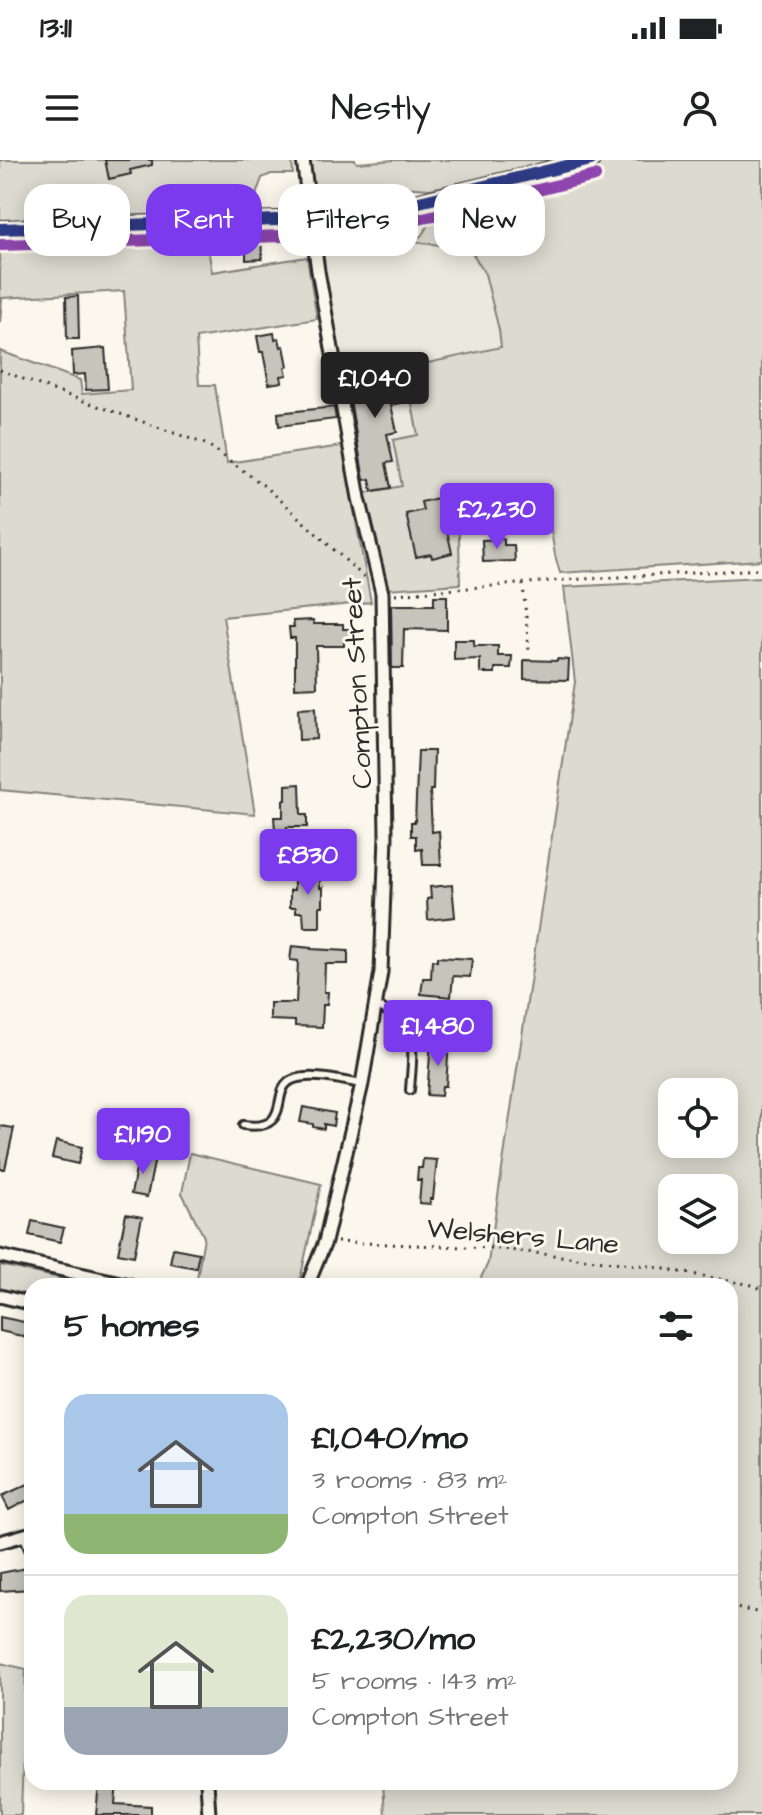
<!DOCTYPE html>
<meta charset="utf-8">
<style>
:root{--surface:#fff;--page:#f6f6f6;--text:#202124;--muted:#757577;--line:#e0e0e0;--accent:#7c3aed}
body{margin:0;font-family:"Architects Daughter",sans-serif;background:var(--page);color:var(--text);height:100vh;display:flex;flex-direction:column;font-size:30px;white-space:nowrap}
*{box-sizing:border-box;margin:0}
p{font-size:26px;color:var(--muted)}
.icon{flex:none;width:44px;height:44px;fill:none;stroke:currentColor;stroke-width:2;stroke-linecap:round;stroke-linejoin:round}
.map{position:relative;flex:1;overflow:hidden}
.details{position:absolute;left:24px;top:1118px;width:714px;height:512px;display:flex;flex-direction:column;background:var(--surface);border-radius:24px;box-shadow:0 4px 20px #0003}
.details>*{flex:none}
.top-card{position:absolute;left:24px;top:24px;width:714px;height:72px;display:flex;gap:16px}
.controls{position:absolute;left:658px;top:918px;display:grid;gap:16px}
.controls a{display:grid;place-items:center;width:80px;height:80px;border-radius:16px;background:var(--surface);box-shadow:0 4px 20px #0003;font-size:40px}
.price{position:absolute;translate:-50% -68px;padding:0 18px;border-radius:8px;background:var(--accent);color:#fff;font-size:26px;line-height:52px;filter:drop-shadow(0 2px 4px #0008)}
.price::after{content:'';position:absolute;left:50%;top:48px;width:24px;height:18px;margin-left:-12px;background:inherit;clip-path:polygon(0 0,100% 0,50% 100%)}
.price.on{background:#222;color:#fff}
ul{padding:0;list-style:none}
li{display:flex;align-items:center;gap:24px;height:200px;padding:0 40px}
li+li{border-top:2px solid var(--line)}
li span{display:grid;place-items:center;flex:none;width:224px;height:160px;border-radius:24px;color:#555}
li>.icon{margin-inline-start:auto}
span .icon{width:96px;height:96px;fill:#fffc;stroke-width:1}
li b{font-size:34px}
h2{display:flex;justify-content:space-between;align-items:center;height:96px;padding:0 40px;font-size:34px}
.chip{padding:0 28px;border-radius:24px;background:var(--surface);box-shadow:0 4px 20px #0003;font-size:28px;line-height:72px}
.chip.on{background:var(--accent);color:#fff}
.status{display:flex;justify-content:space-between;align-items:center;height:56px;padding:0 40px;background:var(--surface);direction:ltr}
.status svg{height:22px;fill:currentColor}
header{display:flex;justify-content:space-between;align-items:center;height:104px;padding:0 40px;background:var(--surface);font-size:36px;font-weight:600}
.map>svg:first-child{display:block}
.built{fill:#ebe8de}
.green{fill:#dddad0;stroke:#84827e;stroke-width:2;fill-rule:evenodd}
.building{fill:#c7c4bc;stroke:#2b2b2b;stroke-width:2}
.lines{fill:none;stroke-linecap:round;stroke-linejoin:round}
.service-casing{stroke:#2b2b2b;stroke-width:12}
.minor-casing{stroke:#2b2b2b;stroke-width:17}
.tertiary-casing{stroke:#2b2b2b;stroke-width:20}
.path{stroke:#2b2b2b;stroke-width:3;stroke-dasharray:2 6;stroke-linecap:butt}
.service{stroke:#fbf7ec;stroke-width:6}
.minor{stroke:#fbf7ec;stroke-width:11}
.tertiary{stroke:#fbf7ec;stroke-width:14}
.bus-1-casing{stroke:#fbf7ec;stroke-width:18}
.bus-2-casing{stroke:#fbf7ec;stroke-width:18}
.bus-1{stroke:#2e3a86;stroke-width:12}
.bus-2{stroke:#8e44ad;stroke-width:12}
.labels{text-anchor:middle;stroke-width:6;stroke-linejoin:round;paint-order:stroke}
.street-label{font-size:28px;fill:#2b2b2b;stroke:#fbf7ec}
</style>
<div class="status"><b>13:11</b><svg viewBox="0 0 49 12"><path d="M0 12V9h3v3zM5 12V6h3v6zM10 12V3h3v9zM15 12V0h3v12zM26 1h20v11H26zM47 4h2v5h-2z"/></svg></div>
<header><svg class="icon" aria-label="menu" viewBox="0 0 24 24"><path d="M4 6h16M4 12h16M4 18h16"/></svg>Nestly<svg class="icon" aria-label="person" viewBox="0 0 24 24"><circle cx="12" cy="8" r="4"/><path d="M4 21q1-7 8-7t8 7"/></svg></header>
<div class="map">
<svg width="762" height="1655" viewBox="0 0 762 1655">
<rect width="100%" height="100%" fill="#fbf7ec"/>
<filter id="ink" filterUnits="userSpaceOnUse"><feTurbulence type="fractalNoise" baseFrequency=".0125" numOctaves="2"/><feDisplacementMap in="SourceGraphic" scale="16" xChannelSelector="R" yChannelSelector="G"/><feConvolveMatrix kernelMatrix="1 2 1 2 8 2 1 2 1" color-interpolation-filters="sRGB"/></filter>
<g filter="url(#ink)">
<path class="built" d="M375,77l95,12 14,24 14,57 2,18 -95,20 13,67 -16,51 -37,7 -25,-119 -13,-88 -3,-36z"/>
<path class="green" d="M0,0h292l1,14h-22l-9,4 -5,14 -3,20 -204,6 -50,4z
M309,0h46l2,3 37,-3h368v400l-202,13 -5,-18 -11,-67 -86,3 2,93 -73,5 -22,-96 37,-7 -9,-46 25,-5 -13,-67 96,-21 -2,-17 -14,-56 -15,-25 -68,-9 19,-4c4,-5 7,-12 11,-17 13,-12 31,-19 48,-24l-5,-15 -45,9 -31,-2 -62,22 -23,-4z
M205,71l7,41 95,-15 10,62 -121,19 3,47h16l12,78 115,-17 29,156 -148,15 32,197 -255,-24v-439l80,29 2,14 49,-4 -7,-99 -122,7 -2,25v-83l108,-1z
M762,417v1238h-377l-2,-33h347v-496h-253l11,-23 87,-581 -11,-95zM672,932h52v52h-52zM672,1028h52v52h-52z
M190,993l131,31 -21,96 -13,6h-83l-8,-2 8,-47 -22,-44z
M0,1105l86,19 7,2h-61v11l-32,-7z
M0,1503l26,6 -5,146h-21z"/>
<path class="building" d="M105,0h47v5l-22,5 1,4 -22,5z
M241,71h20l1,28 -16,1v-18h-5z
M78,136l1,43h-12l-1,-42z
M274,173l1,6 4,-1 2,9 3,-1 4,20 -3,1 2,8 -6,1 1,6 -13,2 -6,-32h-3l-3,-16z
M105,188l3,41 -22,1 -1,-16 -12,1 -1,-24z
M399,207l7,35 -15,3 6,27 -10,2 6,28 -7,1 5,25 -19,3 -2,-12 -6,1 -18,-103z
M334,247l2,12 -57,7 -1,-13z
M438,338l2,9 13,-3 4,19 -11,3 6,27 -20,5 -1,-4 -15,3 -10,-43 17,-4 -2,-8z
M504,379v6h10l1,16 -32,1 -1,-22z
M434,436h13v34l-43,-1 -1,39h-11l-1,-63h43z
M313,460l1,4h29v5h12v12h-11v5h-28l1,41 -22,1v-50h-5l-1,-11h5l-1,-6z
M454,480h20v6h24v10h14l-1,12h-16v5h-15v-14l-26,1z
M557,499l12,1 -1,20 -44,-1v-19l33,1z
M315,548l1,31 -17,1 -1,-31z
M418,591h16l-1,39h-3l2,42 7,-1 2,34h-18l-1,-16 -6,1v-14h-5v-14h4z
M300,624l1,31h6v12h-20l1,21 -16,1 -1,-19h4l-1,-13h9v-17h3v-15z
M303,711h17v17l3,-1v19h-3v21h-16l-1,-15h-7v-5h-6v-17h4v-14h8z
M452,725l3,32 -27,3 -1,-21 4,-1 -1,-11z
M292,786l19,2v1l37,2v13h-23l-1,28h4l-1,13h-4l-1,22 -27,-1v-5l-25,-1v-17h26l2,-42 -8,-1z
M437,797l35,2 -2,18 -17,-1 -2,21 -30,-3 2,-16h8l1,-18 5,1z
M431,881l18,1 -3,44h-4l-1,10 -14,-1z
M303,947l32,6 -2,13 -9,-2v5l-11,-2v-3l-13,-2z
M0,966l14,2 -9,41h-5z
M56,981l26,6 -4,17 -26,-6z
M139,995l16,3 -8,39 -16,-3z
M423,999l14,1 -4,39h-3v5l-11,-1 2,-23h-4l1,-12h4z
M126,1054l16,3 -8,39 -16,-3z
M32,1061l32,7 -4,14 -31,-7z
M173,1088l26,5 -3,15 -26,-5z
M0,1157l29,6 -3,14 -26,-6z
M28,1324l4,8v6l-23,12 -7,-14z
M32,1407v22l-32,2v-18z
M99,1622h18l-2,22 36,2v9h-55z"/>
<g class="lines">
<defs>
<path id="service" d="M376,845c44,23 37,41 34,85
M243,965c51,7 26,-35 49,-45 18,-8 51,1 70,4
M23,1375l9,21"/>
<path id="minor" d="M303,0l15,111 41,227 23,95 4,243 -5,136 -19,112 -37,158 -18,44
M0,1096l134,30
M0,1136l32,8
M0,1382l32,-9
M207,1622l2,33"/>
<path id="tertiary" d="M0,69l310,-10 89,-12 192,-47"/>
</defs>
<use href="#service" class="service-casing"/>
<use href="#minor" class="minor-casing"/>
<use href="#tertiary" class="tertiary-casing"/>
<path class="path" d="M0,210l47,18 161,57 55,40 102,93
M523,424l6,66
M395,434l170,-14 197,-11
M337,1082l154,6 157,18 104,19 10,4
M730,1447l32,6"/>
<use href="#service" class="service"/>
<use href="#minor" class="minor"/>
<use href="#tertiary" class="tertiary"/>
<defs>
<path id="bus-1" d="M0,69l310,-10 89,-12 192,-47"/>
<path id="bus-2" d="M1,85l311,-10 91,-12 192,-47"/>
</defs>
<use href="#bus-1" class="bus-1-casing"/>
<use href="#bus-2" class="bus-2-casing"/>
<use href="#bus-1" class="bus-1"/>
<use href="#bus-2" class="bus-2"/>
</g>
</g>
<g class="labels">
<g class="street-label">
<text transform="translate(356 523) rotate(-93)" y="10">Compton Street</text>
<text transform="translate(523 1075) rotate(5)" y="10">Welshers Lane</text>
</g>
</g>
</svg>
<div class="controls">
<a><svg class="icon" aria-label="locate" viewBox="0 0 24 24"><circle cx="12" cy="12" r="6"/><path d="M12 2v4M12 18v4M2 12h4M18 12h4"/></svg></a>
<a><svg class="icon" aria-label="layers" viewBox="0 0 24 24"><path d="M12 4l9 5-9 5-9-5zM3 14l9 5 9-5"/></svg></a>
</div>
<b class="price on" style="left:375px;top:260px">£1,040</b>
<b class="price" style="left:497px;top:391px">£2,230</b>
<b class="price" style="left:308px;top:737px">£830</b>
<b class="price" style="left:438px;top:908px">£1,480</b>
<b class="price" style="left:143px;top:1016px">£1,190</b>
<div class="top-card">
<a class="chip">Buy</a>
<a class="chip on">Rent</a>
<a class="chip">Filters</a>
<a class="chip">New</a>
</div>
<section class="details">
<h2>5 homes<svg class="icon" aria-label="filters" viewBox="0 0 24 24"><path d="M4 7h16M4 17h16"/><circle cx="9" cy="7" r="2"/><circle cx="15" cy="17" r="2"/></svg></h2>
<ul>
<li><span style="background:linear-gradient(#a9c7e8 75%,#8fb573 0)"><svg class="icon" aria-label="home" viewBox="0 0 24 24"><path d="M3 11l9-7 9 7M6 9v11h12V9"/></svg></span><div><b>£1,040/mo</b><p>3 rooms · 83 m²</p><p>Compton Street</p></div></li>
<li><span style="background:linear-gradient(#dfe7d0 70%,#9aa5b1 0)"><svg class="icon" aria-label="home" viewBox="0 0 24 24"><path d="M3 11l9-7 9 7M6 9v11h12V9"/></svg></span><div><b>£2,230/mo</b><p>5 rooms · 143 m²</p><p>Compton Street</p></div></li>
</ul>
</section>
</div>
